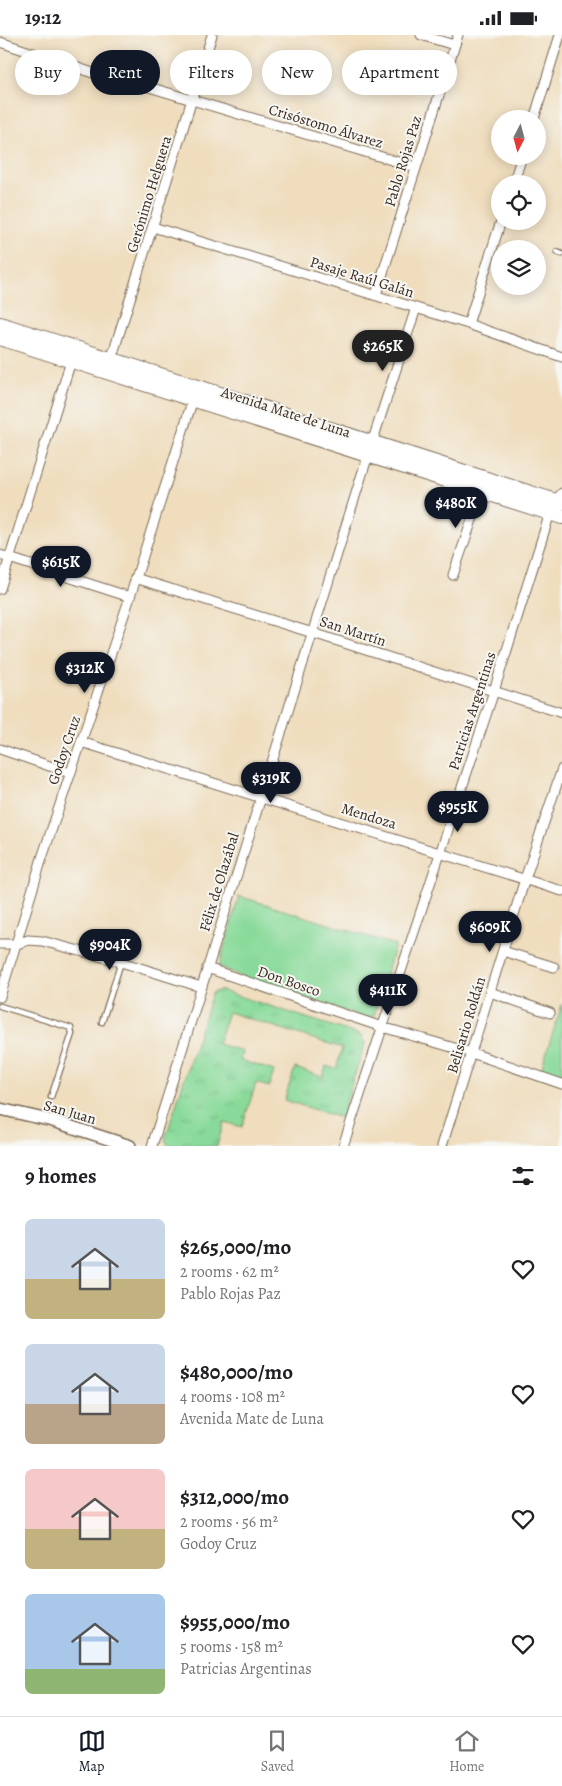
<!DOCTYPE html>
<meta charset="utf-8">
<style>
:root{--surface:#fff;--page:#f2f2f2;--text:#202124;--muted:#757577;--line:#e0e0e0;--accent:#111827}
body{margin:0;font-family:Alegreya,serif;background:var(--page);color:var(--text);height:100vh;display:flex;flex-direction:column;font-size:19px;white-space:nowrap}
*{box-sizing:border-box;margin:0}
p{font-size:16px;color:var(--muted)}
.icon{flex:none;width:28px;height:28px;fill:none;stroke:currentColor;stroke-width:2;stroke-linecap:round;stroke-linejoin:round}
.map{position:relative;height:1111px;overflow:hidden}
.drawer{display:flex;flex-direction:column;background:var(--surface);flex:1}
.drawer>*{flex:none}
.top-card{position:absolute;left:15px;top:15px;width:532px;height:45px;display:flex;gap:10px}
.needle{width:32px;rotate:186deg}
.controls{position:absolute;left:491px;top:75px;display:grid;gap:10px}
.controls a{display:grid;place-items:center;width:55px;height:55px;border-radius:50%;background:var(--surface);box-shadow:0 2px 12px #0003;font-size:25px}
.price{position:absolute;translate:-50% -42px;padding:0 11px;border-radius:18px;background:var(--accent);color:#fff;font-size:16px;line-height:32px;filter:drop-shadow(0 1px 2px #0008)}
.price::after{content:'';position:absolute;left:50%;top:30px;width:15px;height:11px;margin-left:-8px;background:inherit;clip-path:polygon(0 0,100% 0,50% 100%)}
.price.active{background:#222;color:#fff}
ul{padding:0;list-style:none}
li{display:flex;align-items:center;gap:15px;height:125px;padding:0 25px}
li span{display:grid;place-items:center;flex:none;width:140px;height:100px;border-radius:8px;color:#555}
li>.icon{margin-inline-start:auto}
span .icon{width:60px;height:60px;fill:#fffc;stroke-width:1}
li b{font-size:21px}
h2{display:flex;justify-content:space-between;align-items:center;height:60px;padding:0 25px;font-size:21px}
.chip{padding:0 18px;border-radius:22px;background:var(--surface);box-shadow:0 2px 12px #0003;font-size:18px;line-height:45px}
.chip.active{background:var(--accent);color:#fff}
.status{display:flex;justify-content:space-between;align-items:center;height:35px;padding:0 25px;background:var(--surface);direction:ltr}
.status svg{height:14px;fill:currentColor}
.tabs{display:flex;justify-content:space-around;align-items:center;height:70px;border-top:1px solid var(--line);background:var(--surface);font-size:14px;color:var(--muted)}
.tabs a{display:grid;justify-items:center;gap:2px}
.tabs .active{color:var(--accent)}
.map>svg:first-child{display:block}
.grass{fill:#89da9a;stroke:#62825c}
.park{fill:url(#park-tufts);stroke:#62825c}
.lines{fill:none;stroke-linecap:round;stroke-linejoin:round}
.service-casing{stroke:#7a6956;stroke-width:7}
.minor-casing{stroke:#7a6956;stroke-width:11}
.tertiary-casing{stroke:#7a6956;stroke-width:14}
.primary-casing{stroke:#7a6956;stroke-width:16}
.service{stroke:#fff;stroke-width:4.5}
.minor{stroke:#fff;stroke-width:9}
.tertiary{stroke:#fff;stroke-width:11}
.primary{stroke:#fff;stroke-width:14}
.labels{text-anchor:middle;stroke-width:4;stroke-linejoin:round;paint-order:stroke}
.street-label{font-size:15px;fill:#3b2a1e;stroke:#f6f6f2}
</style>
<div class="status"><b>19:12</b><svg viewBox="0 0 49 12"><path d="M0 12V9h3v3zM5 12V6h3v6zM10 12V3h3v9zM15 12V0h3v12zM26 1h20v11H26zM47 4h2v5h-2z"/></svg></div>
<div class="map">
<svg width="562" height="1111" viewBox="0 0 562 1111">
<defs>
<pattern id="park-tufts" width="24" height="20" patternUnits="userSpaceOnUse" patternTransform="scale(1.25)"><rect width="24" height="20" fill="#89da9a"/><path d="M3 7l-1-3M5 7V3M7 7l1-3M15 17l-1-3M17 17v-4M19 17l1-3" fill="none" stroke="#77bb84"/></pattern>
</defs>
<rect width="100%" height="100%" fill="#f6f6f2"/>
<filter id="ink" filterUnits="userSpaceOnUse"><feTurbulence type="fractalNoise" baseFrequency=".02" numOctaves="2"/><feDisplacementMap in="SourceGraphic" scale="10" xChannelSelector="R" yChannelSelector="G"/><feConvolveMatrix kernelMatrix="1 2 1 2 8 2 1 2 1" color-interpolation-filters="sRGB"/></filter>
<filter id="wash" filterUnits="userSpaceOnUse"><feTurbulence type="fractalNoise" baseFrequency=".0096" numOctaves="4" result="noise"/><feDisplacementMap in="SourceGraphic" scale="20" xChannelSelector="R" yChannelSelector="G"/><feGaussianBlur stdDeviation="1.12" result="paint"/><feColorMatrix in="noise" values="0 0 0 0 0 0 0 0 0 0 0 0 0 0 0 0 0 1.4 0 .05"/><feComposite in="paint" operator="in"/></filter>
<g filter="url(#wash)">
<rect width="100%" height="100%" fill="#efddbd"/>
<path class="grass" d="M239,861l156,49 -21,71 -9,2 -125,-42 -21,-10z
M562,969v79l-23,-7z"/>
<path class="park" d="M220,955l140,45 5,8 -24,75 -57,-18 11,-32 28,9 3,-11 10,3 6,-21 -114,-36 -10,32 24,7 -2,9 34,11 -5,16 -13,-4 -14,44 -18,-5 -7,24h-45l-4,-1 -3,-6 47,-146z"/>
</g>
<g filter="url(#ink)">
<g class="lines">
<defs>
<path id="service" d="M557,217l5,2
M0,971l71,22 1,6 -21,63
M102,987l19,-60"/>
<path id="minor" d="M421,0l33,10
M0,7l102,34 37,8 276,83
M534,84l26,-84
M513,149l9,-28
M153,192l315,97 94,33
M376,260l82,-260
M468,289l33,-103
M111,325l101,-325
M0,520l130,42
M453,540l29,-84
M135,543l178,55 249,80
M0,554l71,-228
M81,707l481,149
M0,714l70,24
M0,909h17l11,-4 14,1 79,21 80,25
M503,916l51,16
M207,933l175,59 90,26 90,31
M490,957l60,21
M0,962l42,-139 88,-261 63,-198
M152,1111l216,-691 48,-147
M343,1111l151,-455 56,-178 6,-13 6,-7
M442,1111l83,-267 37,-110"/>
<path id="tertiary" d="M0,1074l53,12 77,25"/>
<path id="primary" d="M0,289l562,179
M0,303l562,179"/>
</defs>
<use href="#service" class="service-casing"/>
<use href="#minor" class="minor-casing"/>
<use href="#tertiary" class="tertiary-casing"/>
<use href="#primary" class="primary-casing"/>
<use href="#service" class="service"/>
<use href="#minor" class="minor"/>
<use href="#tertiary" class="tertiary"/>
<use href="#primary" class="primary"/>
</g>
</g>
<g class="labels">
<g class="street-label">
<text transform="translate(326 91) rotate(17)" y="5">Crisóstomo Álvarez</text>
<text transform="translate(403 126) rotate(-73)" y="5">Pablo Rojas Paz</text>
<text transform="translate(149 159) rotate(-73)" y="5">Gerónimo Helguera</text>
<text transform="translate(362 242) rotate(17)" y="5">Pasaje Raúl Galán</text>
<text transform="translate(286 377) rotate(18)" y="5">Avenida Mate de Luna</text>
<text transform="translate(353 596) rotate(18)" y="5">San Martín</text>
<text transform="translate(472 676) rotate(-72)" y="5">Patricias Argentinas</text>
<text transform="translate(64 715) rotate(-71)" y="5">Godoy Cruz</text>
<text transform="translate(369 781) rotate(17)" y="5">Mendoza</text>
<text transform="translate(219 847) rotate(-73)" y="5">Félix de Olazábal</text>
<text transform="translate(289 946) rotate(19)" y="5">Don Bosco</text>
<text transform="translate(466 990) rotate(-73)" y="5">Belisario Roldán</text>
<text transform="translate(70 1077) rotate(16)" y="5">San Juan</text>
</g>
</g>
</svg>
<div class="controls">
<a><svg class="needle" viewBox="-14 -14 28 28"><path d="M0-13l5 13h-10z" fill="#e53935"/><path d="M0 13l5-13h-10z" fill="#757577"/></svg></a>
<a><svg class="icon" aria-label="locate" viewBox="0 0 24 24"><circle cx="12" cy="12" r="6"/><path d="M12 2v4M12 18v4M2 12h4M18 12h4"/></svg></a>
<a><svg class="icon" aria-label="layers" viewBox="0 0 24 24"><path d="M12 4l9 5-9 5-9-5zM3 14l9 5 9-5"/></svg></a>
</div>
<b class="price active" style="left:383px;top:337px">$265K</b>
<b class="price" style="left:456px;top:494px">$480K</b>
<b class="price" style="left:61px;top:553px">$615K</b>
<b class="price" style="left:85px;top:659px">$312K</b>
<b class="price" style="left:271px;top:769px">$319K</b>
<b class="price" style="left:458px;top:798px">$955K</b>
<b class="price" style="left:490px;top:918px">$609K</b>
<b class="price" style="left:110px;top:936px">$904K</b>
<b class="price" style="left:388px;top:981px">$411K</b>
<div class="top-card">
<a class="chip">Buy</a>
<a class="chip active">Rent</a>
<a class="chip">Filters</a>
<a class="chip">New</a>
<a class="chip">Apartment</a>
</div>
</div>
<section class="drawer">
<h2>9 homes<svg class="icon" aria-label="filters" viewBox="0 0 24 24"><path d="M4 7h16M4 17h16"/><circle cx="9" cy="7" r="2"/><circle cx="15" cy="17" r="2"/></svg></h2>
<ul>
<li><span style="background:linear-gradient(#c9d6e8 60%,#c2b280 0)"><svg class="icon" aria-label="home" viewBox="0 0 24 24"><path d="M3 11l9-7 9 7M6 9v11h12V9"/></svg></span><div><b>$265,000/mo</b><p>2 rooms · 62 m²</p><p>Pablo Rojas Paz</p></div><svg class="icon" aria-label="heart" viewBox="0 0 24 24"><path d="M12 20l-8-8c-3-5 5-10 8-4 3-6 11-1 8 4z"/></svg></li>
<li><span style="background:linear-gradient(#c9d6e8 60%,#b9a48a 0)"><svg class="icon" aria-label="home" viewBox="0 0 24 24"><path d="M3 11l9-7 9 7M6 9v11h12V9"/></svg></span><div><b>$480,000/mo</b><p>4 rooms · 108 m²</p><p>Avenida Mate de Luna</p></div><svg class="icon" aria-label="heart" viewBox="0 0 24 24"><path d="M12 20l-8-8c-3-5 5-10 8-4 3-6 11-1 8 4z"/></svg></li>
<li><span style="background:linear-gradient(#f6c9c9 60%,#c2b280 0)"><svg class="icon" aria-label="home" viewBox="0 0 24 24"><path d="M3 11l9-7 9 7M6 9v11h12V9"/></svg></span><div><b>$312,000/mo</b><p>2 rooms · 56 m²</p><p>Godoy Cruz</p></div><svg class="icon" aria-label="heart" viewBox="0 0 24 24"><path d="M12 20l-8-8c-3-5 5-10 8-4 3-6 11-1 8 4z"/></svg></li>
<li><span style="background:linear-gradient(#a9c7e8 75%,#8fb573 0)"><svg class="icon" aria-label="home" viewBox="0 0 24 24"><path d="M3 11l9-7 9 7M6 9v11h12V9"/></svg></span><div><b>$955,000/mo</b><p>5 rooms · 158 m²</p><p>Patricias Argentinas</p></div><svg class="icon" aria-label="heart" viewBox="0 0 24 24"><path d="M12 20l-8-8c-3-5 5-10 8-4 3-6 11-1 8 4z"/></svg></li>
</ul>
</section>
<nav class="tabs">
<a class="active"><svg class="icon" aria-label="map" viewBox="0 0 24 24"><path d="M3 6l6-2 6 2 6-2v14l-6 2-6-2-6 2zM9 4v14M15 6v14"/></svg>Map</a>
<a><svg class="icon" aria-label="saved" viewBox="0 0 24 24"><path d="M7 4h10v16l-5-4-5 4z"/></svg>Saved</a>
<a><svg class="icon" aria-label="home" viewBox="0 0 24 24"><path d="M3 11l9-7 9 7M6 9v11h12V9"/></svg>Home</a>
</nav>
